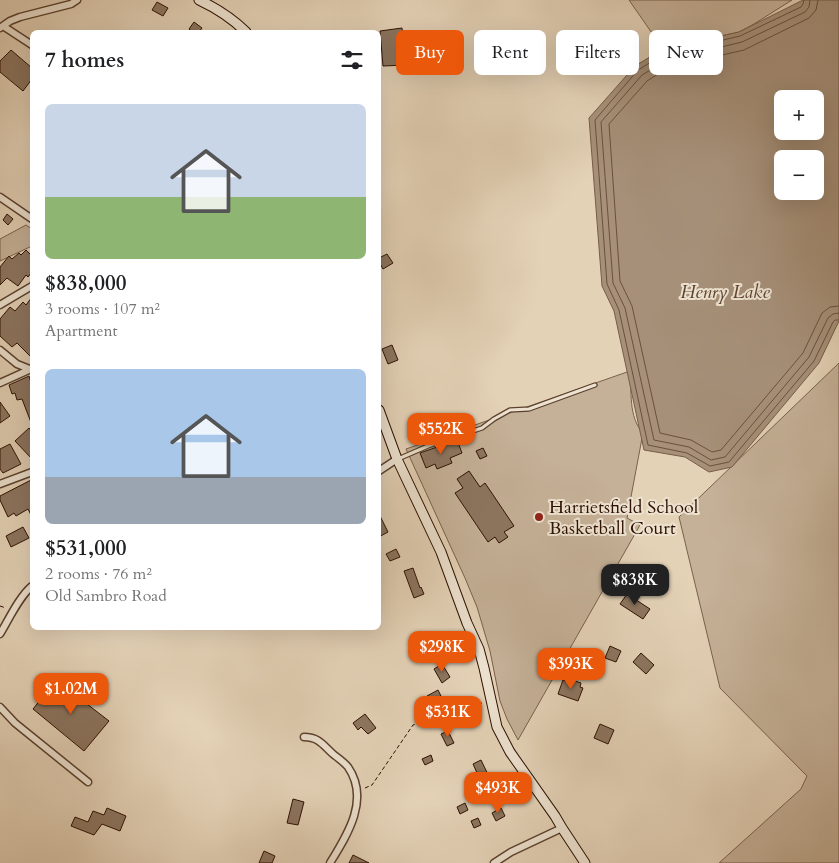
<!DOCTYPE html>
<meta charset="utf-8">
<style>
:root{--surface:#fff;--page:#f2f2f2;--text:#202124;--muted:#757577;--accent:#ea580c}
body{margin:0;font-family:Cardo,serif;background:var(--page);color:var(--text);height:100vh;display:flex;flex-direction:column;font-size:19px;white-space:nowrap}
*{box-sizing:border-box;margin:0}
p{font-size:16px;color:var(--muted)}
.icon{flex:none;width:28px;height:28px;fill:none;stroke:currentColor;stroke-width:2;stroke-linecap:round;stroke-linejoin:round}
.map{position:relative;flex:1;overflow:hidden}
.sheet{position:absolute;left:30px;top:30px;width:351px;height:600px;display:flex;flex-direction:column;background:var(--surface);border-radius:8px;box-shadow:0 5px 20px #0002}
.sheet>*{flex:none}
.hud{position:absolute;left:396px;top:30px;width:368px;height:45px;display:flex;gap:10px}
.tools{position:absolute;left:774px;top:90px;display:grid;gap:10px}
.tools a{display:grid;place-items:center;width:50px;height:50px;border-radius:8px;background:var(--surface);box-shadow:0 5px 20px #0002;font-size:25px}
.price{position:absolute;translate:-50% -42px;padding:0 11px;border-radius:10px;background:var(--accent);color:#fff;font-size:16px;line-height:32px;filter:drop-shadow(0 1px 2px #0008)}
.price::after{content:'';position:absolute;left:50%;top:30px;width:15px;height:11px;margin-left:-8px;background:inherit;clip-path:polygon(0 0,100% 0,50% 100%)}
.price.selected{background:#222;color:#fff}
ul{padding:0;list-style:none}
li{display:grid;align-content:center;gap:10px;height:265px;padding:0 15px}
li span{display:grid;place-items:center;height:155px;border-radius:8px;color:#555}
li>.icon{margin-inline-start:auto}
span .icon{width:90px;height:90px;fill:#fffc;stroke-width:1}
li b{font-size:21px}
h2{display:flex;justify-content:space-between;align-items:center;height:60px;padding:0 15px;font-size:21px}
.chip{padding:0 18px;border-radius:8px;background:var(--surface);box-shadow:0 5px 20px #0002;font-size:18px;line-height:45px}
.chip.selected{background:var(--accent);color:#fff}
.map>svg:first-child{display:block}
.green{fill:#c5b198;stroke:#79604c}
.water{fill:#a69079;stroke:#765d49;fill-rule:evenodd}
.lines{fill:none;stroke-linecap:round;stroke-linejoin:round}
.shore{stroke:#6a503d;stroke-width:1}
.building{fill:#8c7560;stroke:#2d1001}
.lane-casing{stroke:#5b402e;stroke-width:5.5}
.street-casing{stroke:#5b402e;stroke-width:9}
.secondary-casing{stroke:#2d1001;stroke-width:11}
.path{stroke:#2d1001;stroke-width:1;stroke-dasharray:4 2.5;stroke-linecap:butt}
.lane{stroke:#ede2d0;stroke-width:3}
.street{stroke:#ede2d0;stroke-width:6}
.secondary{stroke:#ede2d0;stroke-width:9}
.poi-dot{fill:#8f2418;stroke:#ede2d0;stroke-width:2}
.labels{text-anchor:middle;stroke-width:4;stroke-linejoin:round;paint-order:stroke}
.poi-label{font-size:18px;fill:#2d1001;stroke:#ede2d0;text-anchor:start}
.water-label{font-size:19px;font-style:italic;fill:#5d4331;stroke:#ede2d0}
</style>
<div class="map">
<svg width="839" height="863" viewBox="0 0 839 863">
<rect width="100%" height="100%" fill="#e4d2b7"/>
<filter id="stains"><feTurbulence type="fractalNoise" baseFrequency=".004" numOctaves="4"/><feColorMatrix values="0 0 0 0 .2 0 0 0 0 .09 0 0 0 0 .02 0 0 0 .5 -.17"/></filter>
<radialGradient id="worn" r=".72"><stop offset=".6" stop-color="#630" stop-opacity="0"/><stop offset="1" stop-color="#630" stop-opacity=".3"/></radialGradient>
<path class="green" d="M629,0h163l-38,24 -15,8 -76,17z
M26,225l6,4v17l-32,15v-22z
M839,363v500h-120l82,-74 6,-13 -87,-88 -41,-171z
M630,371c2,20 -2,46 13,62l-16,85 13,7 -122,215 -11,-21 -7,-18 -10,-50 -13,-44 -12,-29 -59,-129z"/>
<path class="water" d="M803,0h36v321l-20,42 -87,104 -23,5 -24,-15 -41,-7 -30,-139 -12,-25 -13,-168 46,-52 28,-17 76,-17zM782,99h33v32h-33zM782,159h33v32h-33z"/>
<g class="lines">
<path class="shore" d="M804,0l-1,4 -2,3 -61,29 -76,18 -26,16 -43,50 12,164 12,26 29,135 39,8 23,13 19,-4 85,-101 19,-39 2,-2h4
M810,0l-1,7 -4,5 -63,30 -75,18 -25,15 -41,47 12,161 12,25 29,132 35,7 22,13 14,-3 84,-100 19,-39 5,-4 6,-1
M818,0l-2,10 -7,8 -65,32 -75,17 -22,14 -38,43 11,157 12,25 28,127 31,7 21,12 9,-2 82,-97 19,-40 8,-6 9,-1"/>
</g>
<path class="building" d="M157,2l11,6 -5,8 -11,-6z
M194,22l8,6 -3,4h-6l-4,-3z
M402,28l4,37 -23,1 -3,-35z
M11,50l21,18v11l-9,12 -23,-19v-11z
M7,214l6,5 -5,6 -5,-5z
M26,250l6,6v16l-4,5 -2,-2 -8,11 -11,-8 -7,7v-18l9,-11 3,3 7,-6 2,2z
M387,254l6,9 -10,6 -4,-7v-4z
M32,297v61l-15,-15 -5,4 -12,-11v-17l10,-12 5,4 8,-9 3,3z
M392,345l6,15 -10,4 -6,-15z
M29,376l3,10v39l-10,-26 -5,1 -2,-7 -3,1 -3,-9z
M0,402l10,14 -10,7z
M29,428l3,4v27l-17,-18z
M457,440l5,13 -12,5 2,5 -15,6 -2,-5 -9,4 -6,-15z
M10,444l11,20 -18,9 -3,-4v-20z
M483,448l4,8 -7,3 -4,-8z
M469,471l11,16 5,-4 29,43 -10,6 4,5 -9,6 -4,-6 -7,5 -33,-49 8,-5 -6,-9z
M31,480l1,4v33l-4,-8 -12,7 -2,-3 -6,4 -8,-17v-4z
M379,514l9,18 -9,5z
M23,527l6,11 -18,9 -5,-11z
M396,549l4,8 -10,4 -4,-7z
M413,568l7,20 1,-1 3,7 -10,4 -10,-27z
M627,594l23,15 -7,10 -23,-15z
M439,638l7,8 -2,1 2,2 -10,8 -5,-5 4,-4 -3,-3z
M610,646l11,5 -5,11 -11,-4z
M641,653l13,12 -8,9 -13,-12z
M442,664l8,13 -8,6 -8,-14z
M56,680l53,41 -25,30 -51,-42z
M563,680l8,3 1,-3 9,3 -1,4 3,1 -5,13 -20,-7z
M438,690l3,6 -11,6 -3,-6z
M365,714l11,14 -8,6 -7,-7 -3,3 -5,-7z
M600,724l14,6 -6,14 -14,-6z
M448,731l6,12 -7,3 -6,-12z
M431,755l2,6 -8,4 -3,-6z
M481,760l14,29 -9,6 -6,-10 2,-1 -9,-20z
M293,799l11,3 -6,23 -11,-2z
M465,803l3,7 -8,4 -3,-7z
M107,808l19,8 -6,15 -18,-7 -8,11 -23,-9 4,-9 13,5 5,-11 11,4z
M501,808l4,8 -9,5 -4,-8z
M478,818l3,7 -7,3 -3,-7z
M264,851l11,5 -3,7h-13z
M353,855l16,8h-20z"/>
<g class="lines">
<defs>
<path id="lane" d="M398,459l30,-13 54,-18 12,-9 16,-9 19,-1 66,-24"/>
<path id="street" d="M3,26l29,19
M0,28l10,-7 10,-4 51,-13 6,-4
M0,197l32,22
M0,305l32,-19
M0,350l17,14 15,6
M0,383l31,-14
M379,471l18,-12
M0,484l32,-12
M0,634c9,-15 19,-37 32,-48
M0,707l15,16 73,59
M304,737c15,0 19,8 29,17 5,4 11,8 15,13 22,32 0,67 -18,96
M494,863l17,-11 51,-24"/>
<path id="secondary" d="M199,0c17,8 34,19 47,32
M379,410l18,49 44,93 26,71 12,26 5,19 13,59 13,25 45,64 7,12 23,35"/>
</defs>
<use href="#lane" class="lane-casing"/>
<use href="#street" class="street-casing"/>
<use href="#secondary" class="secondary-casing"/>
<path class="path" d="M0,606l6,2
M365,788l7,-3 41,-60 69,-22"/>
<use href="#lane" class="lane"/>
<use href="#street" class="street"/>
<use href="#secondary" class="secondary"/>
</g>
<circle class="poi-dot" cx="539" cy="517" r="5"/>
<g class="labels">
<g class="poi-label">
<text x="549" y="513">Harrietsfield School<tspan x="549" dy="21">Basketball Court</tspan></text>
</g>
<g class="water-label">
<text x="725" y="298">Henry Lake</text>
</g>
</g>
<rect width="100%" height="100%" filter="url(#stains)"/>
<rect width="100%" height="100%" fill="url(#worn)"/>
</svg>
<div class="tools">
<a>+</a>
<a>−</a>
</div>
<b class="price" style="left:441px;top:455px">$552K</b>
<b class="price selected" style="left:635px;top:606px">$838K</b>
<b class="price" style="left:442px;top:673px">$298K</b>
<b class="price" style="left:571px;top:690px">$393K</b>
<b class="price" style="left:71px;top:715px">$1.02M</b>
<b class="price" style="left:448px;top:738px">$531K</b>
<b class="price" style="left:498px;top:814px">$493K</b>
<div class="hud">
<a class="chip selected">Buy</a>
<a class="chip">Rent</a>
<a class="chip">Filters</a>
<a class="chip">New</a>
</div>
<section class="sheet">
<h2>7 homes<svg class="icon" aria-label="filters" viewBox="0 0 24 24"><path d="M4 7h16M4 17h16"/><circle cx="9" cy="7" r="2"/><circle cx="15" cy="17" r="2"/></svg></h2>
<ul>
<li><span style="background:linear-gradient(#c9d6e8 60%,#8fb573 0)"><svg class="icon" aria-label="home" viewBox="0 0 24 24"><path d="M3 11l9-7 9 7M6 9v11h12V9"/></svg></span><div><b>$838,000</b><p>3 rooms · 107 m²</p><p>Apartment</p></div></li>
<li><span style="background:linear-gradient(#a9c7e8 70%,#9aa5b1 0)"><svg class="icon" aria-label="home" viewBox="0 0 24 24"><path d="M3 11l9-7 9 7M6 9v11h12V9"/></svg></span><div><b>$531,000</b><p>2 rooms · 76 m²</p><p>Old Sambro Road</p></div></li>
</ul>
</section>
</div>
